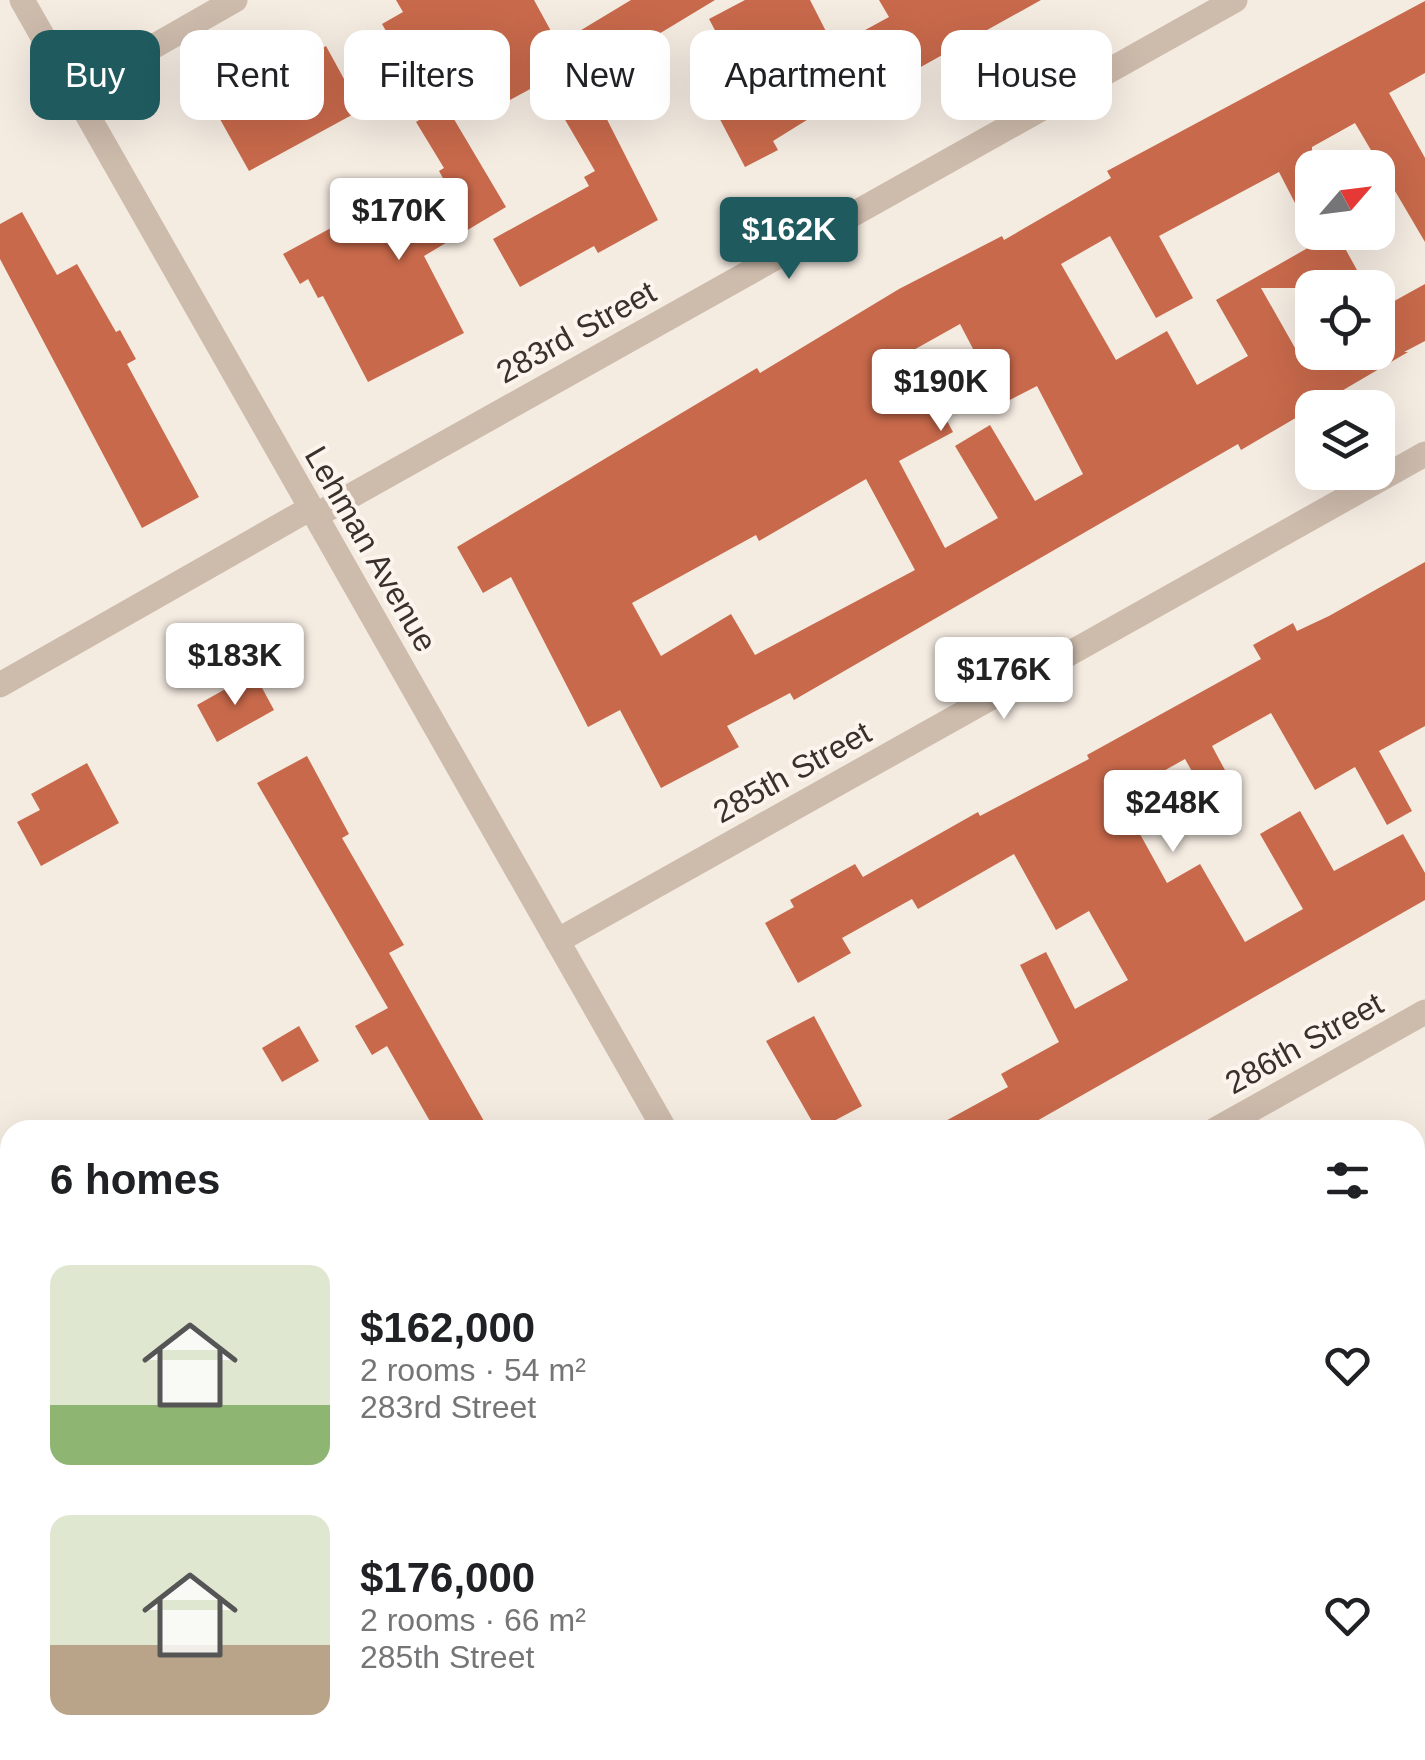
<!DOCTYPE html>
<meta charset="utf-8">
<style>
:root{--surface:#fff;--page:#f2f2f2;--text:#202124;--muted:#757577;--accent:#1f5a5e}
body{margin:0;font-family:Helvetica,sans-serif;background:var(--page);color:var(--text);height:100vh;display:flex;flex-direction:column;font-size:38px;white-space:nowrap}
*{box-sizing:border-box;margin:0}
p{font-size:32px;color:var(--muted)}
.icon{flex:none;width:55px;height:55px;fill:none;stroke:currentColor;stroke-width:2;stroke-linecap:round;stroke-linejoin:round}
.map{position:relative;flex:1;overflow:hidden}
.details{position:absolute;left:0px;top:1120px;width:1425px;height:640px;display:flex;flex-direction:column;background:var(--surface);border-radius:30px 30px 0 0;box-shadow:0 10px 40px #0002}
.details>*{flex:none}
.hud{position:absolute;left:30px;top:30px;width:1365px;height:90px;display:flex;gap:20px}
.needle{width:65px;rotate:62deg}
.tools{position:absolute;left:1295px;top:150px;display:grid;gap:20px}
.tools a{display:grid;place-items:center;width:100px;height:100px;border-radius:20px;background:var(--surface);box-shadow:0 10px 40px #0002;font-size:50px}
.price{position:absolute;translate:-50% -85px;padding:0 22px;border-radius:10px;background:#fff;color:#222;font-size:32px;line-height:65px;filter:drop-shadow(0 2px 5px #0008)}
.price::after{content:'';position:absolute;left:50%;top:60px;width:30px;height:22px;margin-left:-15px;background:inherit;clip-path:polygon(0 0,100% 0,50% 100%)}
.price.active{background:var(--accent);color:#fff}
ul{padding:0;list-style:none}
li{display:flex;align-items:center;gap:30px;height:250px;padding:0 50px}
li span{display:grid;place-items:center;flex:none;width:280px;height:200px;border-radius:20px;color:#555}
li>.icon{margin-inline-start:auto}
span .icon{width:120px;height:120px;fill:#fffc;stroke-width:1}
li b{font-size:42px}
h2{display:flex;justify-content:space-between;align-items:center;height:120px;padding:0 50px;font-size:42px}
.tag{padding:0 35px;border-radius:20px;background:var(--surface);box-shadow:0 10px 40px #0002;font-size:35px;line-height:90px}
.tag.active{background:var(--accent);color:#fff}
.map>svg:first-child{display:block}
.building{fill:#c8694b;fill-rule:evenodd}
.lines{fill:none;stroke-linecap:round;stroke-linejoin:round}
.minor{stroke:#cdbbac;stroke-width:25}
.labels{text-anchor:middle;stroke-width:8;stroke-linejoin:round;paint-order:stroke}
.street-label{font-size:32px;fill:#3b302b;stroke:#fbf5ee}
</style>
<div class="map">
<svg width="1425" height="1760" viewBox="0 0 1425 1760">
<rect width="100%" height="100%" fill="#f4ebe1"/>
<path class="building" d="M396,0h138l24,44 73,-44h84l-129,78 72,142 -60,33 -4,-7 -74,41 -27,-48 96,-53 -5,-9 11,-6 -52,-89 -33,18 -24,-45 -65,37 -39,-68 21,-12z
M745,0h65l24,47 55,-30 -10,-17h162l-122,68 -4,-6 -84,43 -58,36 5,9 -33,17 -31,-59 15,-8 -8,-15 18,-10 -30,-56z
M1425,1v72l-36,20 36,65v84l-70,-119 -43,24v89l-33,-64 -120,64 34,62 -37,20 -46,-82 -49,28 55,96 51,-29 30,54 51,-29 -32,-56 120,-68 21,38 -32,18h-64l38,67 79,-3v-42l47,-26v57l-21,11h4l-167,98 -3,-6 -444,256 -4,-7 -63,33 12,21 -78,41 -41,-78 -32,17 -77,-150 -28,16 -26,-46 300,-179 3,5 139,-84 103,-53 2,4 107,-62 -4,-7zM960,324l42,80 35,-18 46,88 -48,27 -45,-76 -35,21 43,72 -53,30 -46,-87 54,-29 -43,-80zM866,479l49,91 -160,85 -24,-41 -70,42 -29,-53 124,-68 3,6z
M326,46l35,64 -112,61 -33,-59z
M445,104l61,103 -82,49 40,77 -96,49 -45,-86 -5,2 -10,-19 -8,5 -17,-30 83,-45 17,31 71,-42 -15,-27 5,-3 -28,-46z
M22,212l35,63 20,-11 39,68 4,-2 16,29 -9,5 72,133 -57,31 -142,-269v-35z
M1425,562v164l-46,25 33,60 -25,14 -32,-58 -40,23 -44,-77 -59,33 28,52 -25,14 -30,-53 -66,37 48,87 33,-19 45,78 58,-33 -43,-75 40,-23 34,60 69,-37 22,39v27l-404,230h-92l79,-43 -7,-13 58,-32 -39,-77 26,-13 29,57 53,-29 -39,-69 -33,19 -42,-76 -96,55 -6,-10 -70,39 9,15 -53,30 -33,-60 29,-16 -4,-7 65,-36 8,13 115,-65 2,4 109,-57 -2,-4 174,-96 -8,-14 40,-22 4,8 32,-15z
M254,673l20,37 -57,32 -20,-37z
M307,756l42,78 -7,4 62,107 -15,8 100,177h-54l-48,-84 -15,9 -17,-29 33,-18 -131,-225z
M87,763l32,60 -78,43 -24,-44 23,-12 -9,-16z
M814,1016l48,90 -45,24 -51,-89z
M299,1026l20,35 -37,21 -20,-34z"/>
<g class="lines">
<path class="minor" d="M22,0l643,1130
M74,92l161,-92
M315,516l920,-516
M0,685l311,-177
M557,941l868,-487
M1215,1130l210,-118
M1415,1588l10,-5
M1415,1639l10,-5
M61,1750l18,1 17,9
M1017,1750l6,10
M34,1760l26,-10
M1108,1760l18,-10
M1199,1760l18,-10"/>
</g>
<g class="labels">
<g class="street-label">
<text transform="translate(576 332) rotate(-29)" y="11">283rd Street</text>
<text transform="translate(371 549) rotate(60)" y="11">Lehman Avenue</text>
<text transform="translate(792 772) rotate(-29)" y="11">285th Street</text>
<text transform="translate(1304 1043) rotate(-29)" y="11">286th Street</text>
</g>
</g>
</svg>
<div class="tools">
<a><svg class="needle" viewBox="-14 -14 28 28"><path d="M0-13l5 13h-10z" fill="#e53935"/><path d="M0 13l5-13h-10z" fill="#757577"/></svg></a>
<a><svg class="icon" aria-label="locate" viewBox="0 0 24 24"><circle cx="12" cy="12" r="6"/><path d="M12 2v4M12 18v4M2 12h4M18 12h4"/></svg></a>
<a><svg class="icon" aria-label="layers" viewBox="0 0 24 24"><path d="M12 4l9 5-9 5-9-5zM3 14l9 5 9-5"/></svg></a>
</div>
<b class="price" style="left:399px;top:263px">$170K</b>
<b class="price active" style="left:789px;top:282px">$162K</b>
<b class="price" style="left:941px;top:434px">$190K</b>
<b class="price" style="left:235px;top:708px">$183K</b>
<b class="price" style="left:1004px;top:722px">$176K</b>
<b class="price" style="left:1173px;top:855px">$248K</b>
<div class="hud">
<a class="tag active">Buy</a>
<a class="tag">Rent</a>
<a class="tag">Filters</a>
<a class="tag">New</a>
<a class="tag">Apartment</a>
<a class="tag">House</a>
</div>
<section class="details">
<h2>6 homes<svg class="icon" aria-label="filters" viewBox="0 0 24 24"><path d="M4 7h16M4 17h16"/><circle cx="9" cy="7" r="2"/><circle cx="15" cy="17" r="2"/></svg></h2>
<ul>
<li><span style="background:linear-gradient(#dfe7d0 70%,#8fb573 0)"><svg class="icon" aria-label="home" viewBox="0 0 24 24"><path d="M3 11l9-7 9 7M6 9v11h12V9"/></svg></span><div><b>$162,000</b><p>2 rooms · 54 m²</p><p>283rd Street</p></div><svg class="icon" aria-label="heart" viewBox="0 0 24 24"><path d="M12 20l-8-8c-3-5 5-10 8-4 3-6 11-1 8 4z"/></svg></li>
<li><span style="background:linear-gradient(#dfe7d0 65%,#b9a48a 0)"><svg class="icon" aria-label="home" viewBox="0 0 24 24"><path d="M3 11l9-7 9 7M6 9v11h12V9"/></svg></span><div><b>$176,000</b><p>2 rooms · 66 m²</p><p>285th Street</p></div><svg class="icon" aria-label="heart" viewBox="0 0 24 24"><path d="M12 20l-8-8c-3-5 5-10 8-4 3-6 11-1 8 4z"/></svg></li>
</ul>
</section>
</div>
